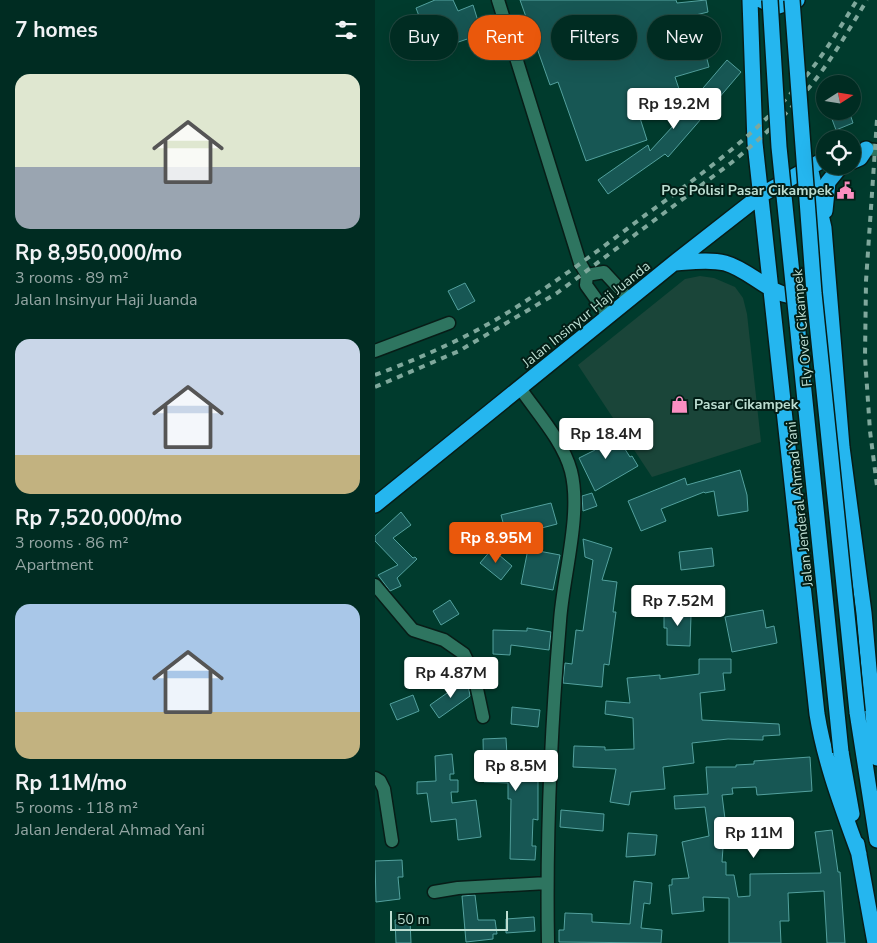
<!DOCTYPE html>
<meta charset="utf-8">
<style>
:root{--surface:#002c22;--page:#0a342a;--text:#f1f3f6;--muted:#95a7a5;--line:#224840;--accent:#ea580c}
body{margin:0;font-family:"Nunito Sans",sans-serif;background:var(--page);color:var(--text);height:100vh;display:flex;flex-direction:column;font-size:19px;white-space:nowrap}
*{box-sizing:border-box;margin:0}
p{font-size:16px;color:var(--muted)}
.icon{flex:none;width:28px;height:28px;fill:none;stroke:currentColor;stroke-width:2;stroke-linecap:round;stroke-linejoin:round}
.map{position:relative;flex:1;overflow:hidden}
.side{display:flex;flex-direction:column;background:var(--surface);width:375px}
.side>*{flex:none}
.hud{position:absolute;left:15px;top:15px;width:411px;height:45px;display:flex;gap:10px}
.needle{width:32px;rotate:78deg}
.tools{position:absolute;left:441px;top:75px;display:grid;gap:10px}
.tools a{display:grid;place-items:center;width:45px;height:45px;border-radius:50%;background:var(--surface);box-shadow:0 5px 20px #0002,0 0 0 1px var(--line);font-size:25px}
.scale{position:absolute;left:15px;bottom:12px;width:118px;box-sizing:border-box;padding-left:5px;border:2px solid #bcddd1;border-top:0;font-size:14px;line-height:18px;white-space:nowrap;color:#bcddd1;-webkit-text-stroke:4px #021e16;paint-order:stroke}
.price{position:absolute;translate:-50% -42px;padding:0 11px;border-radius:5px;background:#fff;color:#222;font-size:16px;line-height:32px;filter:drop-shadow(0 1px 2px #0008)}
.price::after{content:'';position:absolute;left:50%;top:30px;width:15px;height:11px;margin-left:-8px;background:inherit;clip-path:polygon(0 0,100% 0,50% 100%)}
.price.selected{background:var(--accent);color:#fff}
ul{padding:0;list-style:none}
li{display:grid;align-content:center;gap:10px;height:265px;padding:0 15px}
li span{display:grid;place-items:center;height:155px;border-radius:15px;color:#555}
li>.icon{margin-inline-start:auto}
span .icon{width:90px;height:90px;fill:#fffc;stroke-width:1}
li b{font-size:21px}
h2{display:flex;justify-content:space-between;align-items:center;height:60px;padding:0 15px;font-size:21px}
.chip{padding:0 18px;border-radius:22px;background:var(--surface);box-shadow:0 5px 20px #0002,0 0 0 1px var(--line);font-size:18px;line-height:45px}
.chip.selected{background:var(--accent);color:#fff}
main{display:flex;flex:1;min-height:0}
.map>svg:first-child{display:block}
.built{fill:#1a4539}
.building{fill:#175754;stroke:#53a19e}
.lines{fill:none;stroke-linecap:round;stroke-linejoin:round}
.street-casing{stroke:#071d17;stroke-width:15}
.secondary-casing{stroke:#071d17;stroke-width:15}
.highway-casing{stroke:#071d17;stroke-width:18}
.street{stroke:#2e7560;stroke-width:12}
.secondary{stroke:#2e7560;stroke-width:12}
.highway{stroke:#25b6ef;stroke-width:15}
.rail{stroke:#7fa89c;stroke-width:4;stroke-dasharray:6 6;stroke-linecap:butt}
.highway-bridge-casing{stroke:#071d17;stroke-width:18;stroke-linecap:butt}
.highway-bridge{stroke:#25b6ef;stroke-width:15}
.labels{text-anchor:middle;stroke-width:4;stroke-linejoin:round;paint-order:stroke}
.poi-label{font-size:14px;font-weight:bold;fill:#bcddd1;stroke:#021e16;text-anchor:end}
.street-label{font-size:14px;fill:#bcddd1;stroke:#021e16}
</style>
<main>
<section class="side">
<h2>7 homes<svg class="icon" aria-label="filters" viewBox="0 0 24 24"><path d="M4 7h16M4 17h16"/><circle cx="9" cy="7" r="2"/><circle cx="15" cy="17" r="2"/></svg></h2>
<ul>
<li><span style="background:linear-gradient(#dfe7d0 60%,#9aa5b1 0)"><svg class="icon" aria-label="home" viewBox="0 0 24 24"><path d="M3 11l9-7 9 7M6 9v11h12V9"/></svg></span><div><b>Rp 8,950,000/mo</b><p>3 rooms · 89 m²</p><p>Jalan Insinyur Haji Juanda</p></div></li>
<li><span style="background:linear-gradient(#c9d6e8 75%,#c2b280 0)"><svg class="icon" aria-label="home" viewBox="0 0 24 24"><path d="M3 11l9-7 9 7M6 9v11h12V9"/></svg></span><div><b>Rp 7,520,000/mo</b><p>3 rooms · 86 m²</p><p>Apartment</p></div></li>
<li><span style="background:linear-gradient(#a9c7e8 70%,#c2b280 0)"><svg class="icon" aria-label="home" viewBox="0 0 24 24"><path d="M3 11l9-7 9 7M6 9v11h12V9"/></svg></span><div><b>Rp 11M/mo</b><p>5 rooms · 118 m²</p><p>Jalan Jenderal Ahmad Yani</p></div></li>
</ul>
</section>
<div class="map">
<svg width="502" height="943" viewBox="0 0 502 943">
<rect width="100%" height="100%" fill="#003b2d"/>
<path class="built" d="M325,276l14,2 21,9 8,11 4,16 14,128 -109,35 -74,-112 107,-86z"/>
<path class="building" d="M60,0h18l5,11 15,-6 9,29 -50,17 -16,-43z
M145,0h156l1,3 29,-3 2,12 -45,11 11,32 30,-8 5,20 -34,10 9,27 -44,14 7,22 -61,21 -28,-79 -8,3z
M352,60l14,12 -46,54 -27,31 -3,-3 -57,40 -10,-14 50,-35 2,6 47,-51 -5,1z
M454,111h20l4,12 -17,7z
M90,283l10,18 -17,9 -10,-19z
M233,428l10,16 3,-1 9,14 2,-1 6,10 -43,25 -16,-33 16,-8 -7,-9z
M365,470l7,25 1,16 -30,5 -4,-25 -9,2 -1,-1 -43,17 5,12 -25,10 -13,-30 57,-23 2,7z
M217,493l5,13 -14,5 -1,-15z
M176,503l6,21 -50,13 -6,-22z
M26,512l10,13 -18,13 20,20 2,-1 2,2 -20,19 4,8 -11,5 -12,-16 20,-10 -23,-24v-5z
M208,539l29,9 -10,32 15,2 -4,30h3l-7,53 -5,-1 -2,23 -39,-4 2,-20 7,1 4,-34 7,1 10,-71 -8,-3z
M337,548l2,18 -33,4 -2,-18z
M117,549l20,17 -11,14 -21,-17z
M153,549l32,6 -7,35 -32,-6z
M273,588l26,4 -3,13 -25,-4z
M75,600l9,14 -18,11 -8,-14z
M289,610h23l1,6h3l-1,30 -23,-1v-17h-3z
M388,610l3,18 8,-2 3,17 -45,9 -7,-35z
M152,628l24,4 -2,18 -38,-5 -1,10 -17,-1v-24l34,1z
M324,659h32v14h-8l2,17 -25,3 2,27 77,4 1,11 -17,1v4l-35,-1 -36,4 2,20 -31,4 2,22 -34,3 -2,13 -19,-3 6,-33 -43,-2 1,-21 31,1v3l29,-1 -1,-31 -28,-4 1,-13 24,2 -3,-25 33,-3v4l39,-5z
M92,679l3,17 -31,22 -9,-13z
M38,695l6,16 -22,9 -7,-16z
M137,707l28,3 -2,17 -27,-3z
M131,738l1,18 35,1v13h-4v50l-5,-1 -1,27h4l-1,14 -25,-1 1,-60h-3v-16l-24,-1 -1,-43z
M77,754l2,20h-4v6h8v12h-7l1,11 24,-3 5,37 -23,3 -2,-21 -25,3 -4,-29 -10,1v-12l19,-1 -1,-25z
M435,757l2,34 -55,4 -1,-8 -24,1 1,6 -11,1 3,24 -3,43h4v13h8l4,22 12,-1v-22l71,-1 -6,-41 17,-2 6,42h2l5,71h-18l-3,-52 -36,2 1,28h-9l1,22h-52v-45l-26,-1 1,14 -32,3 -3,-29h3v-6l17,-1 -7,-36 27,-6 -4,-29 -30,2 -1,-13 34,-2 -2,-27h30v-2l18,-1v-3z
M186,810l43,4 -1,17 -43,-4z
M373,819h22v15l-21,1z
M253,833l29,2 -2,20 -29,2z
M27,860l1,17h-5l2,22 -24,3 -1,-41z
M259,881l18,2 -2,21 -6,-1 -3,25 21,2 -1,13 -102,-1v-12h5l1,-17 27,1v8l38,2z
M100,895l3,25h17l2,14h-4v5l-27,3 -4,-46z
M159,917l1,14 -29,2v-14z
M20,920h15l1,23h-15z"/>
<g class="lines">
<defs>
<path id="street" d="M123,0l82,263 7,12 -1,10 23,32
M212,275l17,-3 26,28
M0,351l74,-28
M145,388c17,25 43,53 51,83 11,43 -8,105 -11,150 -9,107 -14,215 -12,322
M0,585l38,45 31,10 20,14 10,21 9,42
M0,778l5,3 4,8 8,52
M59,892l24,-4 89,-5"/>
<path id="secondary" d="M491,149l11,1"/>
<path id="highway" d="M375,0l5,143 62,571c8,49 25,93 42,140
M386,0l14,7 22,-7
M478,161l7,-3 6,-9
M435,167l14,61 18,219 22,166 13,145
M450,211l3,-29 13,-16
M299,263c16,-1 35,-4 51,0 34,9 61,56 96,18
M0,505l299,-242 87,-68 64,-36
M482,712l20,128
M466,752l11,62
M482,844l18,99"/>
</defs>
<use href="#street" class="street-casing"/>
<use href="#secondary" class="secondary-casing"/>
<use href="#highway" class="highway-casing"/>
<use href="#street" class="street"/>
<use href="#secondary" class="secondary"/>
<use href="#highway" class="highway"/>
<path class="rail" d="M502,120l-11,161 -1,76 5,74 7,55
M0,375c48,-18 96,-39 140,-67 44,-28 87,-60 129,-92 53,-38 106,-77 150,-126 25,-27 44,-59 63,-90
M0,387l84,-36 98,-58 174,-130c27,-22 53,-46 76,-73 23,-27 41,-59 60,-90"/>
<defs>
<path id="highway-bridge" d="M395,0l9,147 62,605
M417,0l22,293 43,419"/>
</defs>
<use href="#highway-bridge" class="highway-bridge-casing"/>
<use href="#highway-bridge" class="highway-bridge"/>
</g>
<defs>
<symbol id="civic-bare" viewBox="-9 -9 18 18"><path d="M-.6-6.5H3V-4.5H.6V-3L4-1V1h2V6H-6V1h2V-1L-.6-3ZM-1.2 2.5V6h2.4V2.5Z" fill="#fc8fc2" stroke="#021e16" stroke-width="2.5" paint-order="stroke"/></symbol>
<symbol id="shop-bare" viewBox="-9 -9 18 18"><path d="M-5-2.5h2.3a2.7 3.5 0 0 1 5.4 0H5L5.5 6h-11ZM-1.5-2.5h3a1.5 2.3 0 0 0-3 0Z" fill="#fc8fc2" stroke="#021e16" stroke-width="2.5" paint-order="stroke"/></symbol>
</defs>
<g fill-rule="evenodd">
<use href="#civic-bare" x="458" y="178" width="25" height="25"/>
<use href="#shop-bare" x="292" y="392" width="25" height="25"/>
</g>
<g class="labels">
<g class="poi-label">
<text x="457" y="195">Pos Polisi Pasar Cikampek</text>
<text x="319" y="409" text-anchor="start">Pasar Cikampek</text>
</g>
<g class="street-label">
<text transform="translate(211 314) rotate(-39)" y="5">Jalan Insinyur Haji Juanda</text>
<text transform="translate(427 328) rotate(-95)" y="5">Fly Over Cikampek</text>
<text transform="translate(424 504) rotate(-96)" y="5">Jalan Jenderal Ahmad Yani</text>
</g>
</g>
</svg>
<div class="tools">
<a><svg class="needle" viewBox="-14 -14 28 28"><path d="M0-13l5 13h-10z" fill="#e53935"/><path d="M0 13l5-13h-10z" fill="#95a7a5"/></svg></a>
<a><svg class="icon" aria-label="locate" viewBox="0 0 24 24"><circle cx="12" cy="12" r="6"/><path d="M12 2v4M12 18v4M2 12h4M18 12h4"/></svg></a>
</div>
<div class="scale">50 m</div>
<b class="price" style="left:299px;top:130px">Rp 19.2M</b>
<b class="price" style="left:231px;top:460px">Rp 18.4M</b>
<b class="price selected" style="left:121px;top:564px">Rp 8.95M</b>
<b class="price" style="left:303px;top:627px">Rp 7.52M</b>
<b class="price" style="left:76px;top:699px">Rp 4.87M</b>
<b class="price" style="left:141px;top:792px">Rp 8.5M</b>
<b class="price" style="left:379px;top:859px">Rp 11M</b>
<div class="hud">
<a class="chip">Buy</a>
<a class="chip selected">Rent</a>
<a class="chip">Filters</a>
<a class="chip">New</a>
</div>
</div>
</main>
